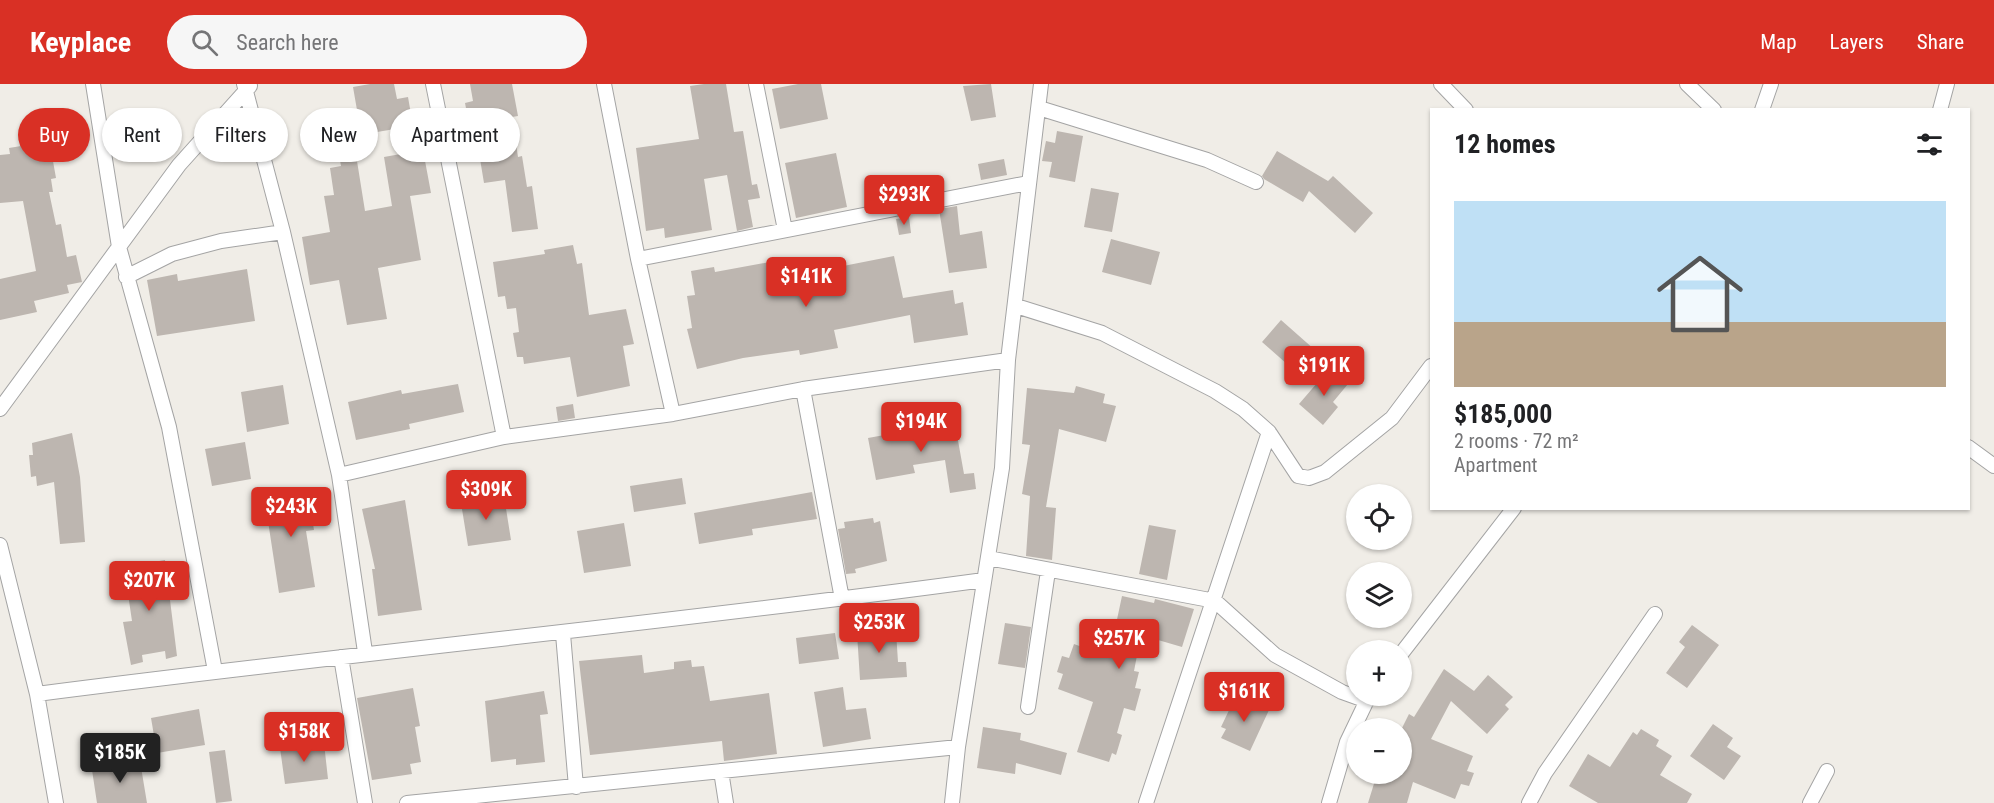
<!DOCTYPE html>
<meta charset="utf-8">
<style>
:root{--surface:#fff;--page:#f6f6f6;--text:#202124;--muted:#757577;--line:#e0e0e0;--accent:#d93025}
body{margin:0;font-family:"Roboto Condensed",sans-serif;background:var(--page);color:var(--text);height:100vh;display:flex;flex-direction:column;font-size:22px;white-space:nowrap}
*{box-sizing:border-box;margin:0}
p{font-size:20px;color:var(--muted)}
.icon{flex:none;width:33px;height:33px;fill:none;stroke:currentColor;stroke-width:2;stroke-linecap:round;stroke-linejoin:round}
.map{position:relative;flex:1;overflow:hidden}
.panel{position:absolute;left:1430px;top:24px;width:540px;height:402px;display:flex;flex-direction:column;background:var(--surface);border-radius:0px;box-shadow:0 2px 4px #0004}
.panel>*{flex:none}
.top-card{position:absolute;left:18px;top:24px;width:570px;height:54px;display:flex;gap:12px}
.buttons{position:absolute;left:1346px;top:400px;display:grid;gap:12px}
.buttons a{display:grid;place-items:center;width:66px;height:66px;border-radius:50%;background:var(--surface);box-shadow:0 2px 4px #0004;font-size:30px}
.price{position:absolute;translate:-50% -51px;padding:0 14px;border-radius:6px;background:var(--accent);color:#fff;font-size:20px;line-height:39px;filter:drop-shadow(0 2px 3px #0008)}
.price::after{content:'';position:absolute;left:50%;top:36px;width:18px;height:14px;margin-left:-9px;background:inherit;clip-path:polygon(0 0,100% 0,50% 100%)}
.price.current{background:#222;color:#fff}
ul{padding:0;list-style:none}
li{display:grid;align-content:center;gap:12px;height:318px;padding:0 24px}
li+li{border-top:2px solid var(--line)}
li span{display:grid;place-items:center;height:186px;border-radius:0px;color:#555}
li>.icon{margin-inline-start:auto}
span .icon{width:108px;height:108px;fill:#fffc;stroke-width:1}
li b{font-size:26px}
h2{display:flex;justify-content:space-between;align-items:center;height:72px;padding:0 24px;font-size:26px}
.chip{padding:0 21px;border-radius:27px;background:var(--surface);box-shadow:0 2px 4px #0004;font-size:21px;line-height:54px}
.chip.current{background:var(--accent);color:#fff}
header{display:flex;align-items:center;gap:36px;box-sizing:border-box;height:84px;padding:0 30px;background:var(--accent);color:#fff}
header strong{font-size:28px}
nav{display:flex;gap:33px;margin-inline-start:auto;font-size:21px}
.search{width:420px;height:54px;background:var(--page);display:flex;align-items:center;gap:15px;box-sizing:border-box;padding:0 21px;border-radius:33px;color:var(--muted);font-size:22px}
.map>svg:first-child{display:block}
.building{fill:#bdb6b0}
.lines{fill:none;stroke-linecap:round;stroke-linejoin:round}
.minor-casing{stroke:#a4a4a4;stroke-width:16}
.minor{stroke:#fff;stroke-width:14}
</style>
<header>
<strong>Keyplace</strong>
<div class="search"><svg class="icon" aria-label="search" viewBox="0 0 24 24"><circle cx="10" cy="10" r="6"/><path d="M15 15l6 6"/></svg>Search here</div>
<nav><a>Map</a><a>Layers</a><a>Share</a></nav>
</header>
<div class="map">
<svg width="1994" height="719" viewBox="0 0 1994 719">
<rect width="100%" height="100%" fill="#f0ede7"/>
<path class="building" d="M370,0h24l3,15 11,-2 5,29 -60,10 12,75 27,-5 -8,-49 39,-7 8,43 -21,3 11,64 -43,8 9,51 -40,6 -8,-45 -29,5 -8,-48 28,-5 -6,-36 10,-1 -4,-27 11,-2 -9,-51 25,-5 -4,-23z
M470,0h42l6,32 -6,1 6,40 4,-1 5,31 5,-1 6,43 -26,3 -7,-52 -21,3 -10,-60 -5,1 -4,-21 8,-2z
M704,0h22l8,48 9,-1 9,54 5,-1 3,14 -12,2 5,27 -16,4 -10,-56 -23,4 8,51 -47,8 -1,-10 -18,3 -10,-83 63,-9 -9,-53z
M798,0h23l7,35 -48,10 -8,-40z
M991,0l5,33 -25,4 -8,-35z
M1057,47l26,5 -8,46 -26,-5 3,-15 -10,-1 4,-20 9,2z
M45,58l1,9 5,-1 5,28 -5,1 2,13h-4l7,33 5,-1 6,33 9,-2 6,27 -15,3 2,8 -35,8 3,11 -37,8v-41l36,-8 -13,-70 -23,2v-48l10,-1 -1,-6z
M1277,67l51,30 5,-5 40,37 -18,20 -46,-42 -6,11 -39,-23 -2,-3z
M836,69l11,54 -51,11 -11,-55z
M1004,75l3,16 -26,5 -3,-16z
M1091,104l28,5 -7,39 -28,-5z
M957,122l3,29 22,-4 5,37 -38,5 -10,-64z
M909,133l2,16 -12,2 -3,-16z
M1111,155l49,13 -9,33 -49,-13z
M573,161l4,19 5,-1 7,52 37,-6 8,35 -11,2 7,40 -53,11 -7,-40 -46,7 -1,-7h-6l-4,-24 6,-1 -3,-24 -9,1 -2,-13 -7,1 -5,-35 52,-8 -1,-4z
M894,172l9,42 50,-8 2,14 8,-2 5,33 -54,8 -4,-28 -76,15 4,18 -38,7 -1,-5 -56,8 -46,11 -10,-40 5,-1 -5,-32 8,-1 -4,-24 23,-4 1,5 60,-11 1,7 49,-10 3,11z
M247,185l8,52 -98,15 -10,-56 30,-6 1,7z
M1281,236l34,30 -19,22 -34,-30z
M1330,284l18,16 -15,18 5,5 -15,18 -24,-21z
M458,300l6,28 -55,12 1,5 -54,11 -8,-38 53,-12 1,4z
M283,301l6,39 -42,8 -6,-40z
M1076,302l29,8 -2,9 13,3 -10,36 -47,-13 -13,78 10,1 -4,52 -26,-4 4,-60 -8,-2 8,-49 -8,-1 5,-56 47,5z
M573,320l2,14 -17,3 -2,-14z
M954,334l10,56 10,-1 2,16 -26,4 -5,-33 -32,5 2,8 -39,7 -8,-42 44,-8 -1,-5z
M72,349l8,44 5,65 -25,2 -6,-62 -17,4 -1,-10 -5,1 -2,-22h4l-1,-12z
M245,358l6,37 -39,7 -7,-37z
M682,394l4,26 -52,8 -4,-26z
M307,403l7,43 -8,1 9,56 -36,6 -15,-98z
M812,408l5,27 -65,10 1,6 -54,9 -5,-31z
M504,412l7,44 -43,6 -7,-43z
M405,416l17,110 -44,6 -6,-47h3l-13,-60z
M873,434l1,5 6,-2 7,40 -32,8 1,4 -10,1 -8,-45 7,-1 -1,-6z
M624,439l7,43 -47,7 -7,-42z
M1149,441l27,5 -9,50 -28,-6z
M165,476l12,96 -11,3 -1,-8 -23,4 1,7 -12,3 -8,-43 9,-1 -8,-54z
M1122,512l32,7 1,-4 39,10 -12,38 -41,-12 -7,36 5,1 -4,16 6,1 -6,22 -11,-3 -7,25 5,2 -6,20 -4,-2 -3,9 -32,-10 16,-50 -35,-13 5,-15 -6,-2 5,-16 7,2 5,-14 35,13z
M1005,539l26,4 -6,41 -27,-4z
M886,541v6h10l2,31h8l1,15 -47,3 -3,-47h8v-7z
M1692,541l27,20 -32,43 -21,-15 19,-26 -6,-5z
M835,549l4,26 -40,5 -3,-26z
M642,571l2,18 30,-4v-7l17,-2 1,7 12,-1 6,35 59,-8 8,61 -53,7 -2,-20 -132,14 -11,-94z
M1444,585l30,22 14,-16 25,22 -8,8 4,4 -22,25 -36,-33 -20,38 42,17 -6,15 7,2 -5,13 -8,-2 -6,15 -42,-17 -6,21h-39l9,-29h24v-44l8,-16 5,3z
M843,603l3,23 20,-2 5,31 -48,8 -9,-55z
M413,604l7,38 -5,1 6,35 -11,2 2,10 -40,6 -15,-82z
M544,607l4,23 -8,1 5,47 -29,3v-6l-25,3 -6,-61z
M1240,613l29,13 -19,41 -29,-13 5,-9 -5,-2 10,-21 4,1z
M199,625l6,36 -48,8 -6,-35z
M1713,640l20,14 -6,9 14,9 -17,24 -34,-24z
M983,643l38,6 -1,7 47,13 -6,22 -45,-12 -1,11 -38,-6z
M1641,645l18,11 -3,6 16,10 -12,19 32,19 -5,9h-89l-29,-17 19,-32 22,13 23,-35 4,3z
M324,659l4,36 -43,5 -5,-36z
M225,666l7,51 -16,2 -7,-51z
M140,677l7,42h-50l-5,-33z"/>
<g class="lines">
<defs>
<path id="minor" d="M93,0l26,163 50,180 46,244
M244,0l39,148 56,243 26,177
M433,0l71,353
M604,0l34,175 35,155
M756,0l29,146
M1441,0l25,26
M1687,0l27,26
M1039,24l168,52 49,22
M1762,26l9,-26
M1940,26l7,-26
M638,175l390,-76
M126,193l46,-23 49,-13 62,-9
M1016,222l86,27 113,58 28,18 26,23 29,44 11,2 16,-6 67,-54 39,-52
M803,305l39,210
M0,325l179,-244 71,-79
M1968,363l26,19
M339,391l165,-38 169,-23 130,-25 205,-29
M0,461l37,149 19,109
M988,474l227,43 60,54 67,37 25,9
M563,550l13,153
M1401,570l113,-146
M341,573l24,146
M37,610c316,-41 632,-71 947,-114
M1028,623l20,-136
M721,687l5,32
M407,719l551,-56
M952,719l6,-56 44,-279 6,-108 33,-276
M1146,719l123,-371
M1329,719l18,-61 22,-46
M1529,719l16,-30 110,-159
M1810,719l17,-32"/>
</defs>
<use href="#minor" class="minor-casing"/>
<use href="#minor" class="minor"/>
</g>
</svg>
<div class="buttons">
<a><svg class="icon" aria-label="locate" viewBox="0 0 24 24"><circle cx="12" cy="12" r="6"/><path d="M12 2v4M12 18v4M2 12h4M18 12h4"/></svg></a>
<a><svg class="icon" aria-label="layers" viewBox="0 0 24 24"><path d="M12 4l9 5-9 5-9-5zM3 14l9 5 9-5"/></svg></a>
<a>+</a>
<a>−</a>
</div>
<b class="price" style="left:904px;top:142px">$293K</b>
<b class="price" style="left:806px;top:224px">$141K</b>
<b class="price" style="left:1324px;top:313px">$191K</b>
<b class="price" style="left:921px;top:369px">$194K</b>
<b class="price" style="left:486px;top:437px">$309K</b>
<b class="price" style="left:291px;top:454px">$243K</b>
<b class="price" style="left:149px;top:528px">$207K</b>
<b class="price" style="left:879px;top:570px">$253K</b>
<b class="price" style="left:1119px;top:586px">$257K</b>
<b class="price" style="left:1244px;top:639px">$161K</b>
<b class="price" style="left:304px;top:679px">$158K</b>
<b class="price current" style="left:120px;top:700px">$185K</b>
<div class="top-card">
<a class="chip current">Buy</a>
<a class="chip">Rent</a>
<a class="chip">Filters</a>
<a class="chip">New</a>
<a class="chip">Apartment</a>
</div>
<section class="panel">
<h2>12 homes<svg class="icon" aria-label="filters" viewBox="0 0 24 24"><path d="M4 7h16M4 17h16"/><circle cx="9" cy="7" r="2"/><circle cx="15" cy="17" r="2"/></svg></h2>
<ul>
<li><span style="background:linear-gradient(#bfe0f5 65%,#b9a48a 0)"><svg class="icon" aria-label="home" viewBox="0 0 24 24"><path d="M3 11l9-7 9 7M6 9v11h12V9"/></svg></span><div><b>$185,000</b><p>2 rooms · 72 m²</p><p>Apartment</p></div></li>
</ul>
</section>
</div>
